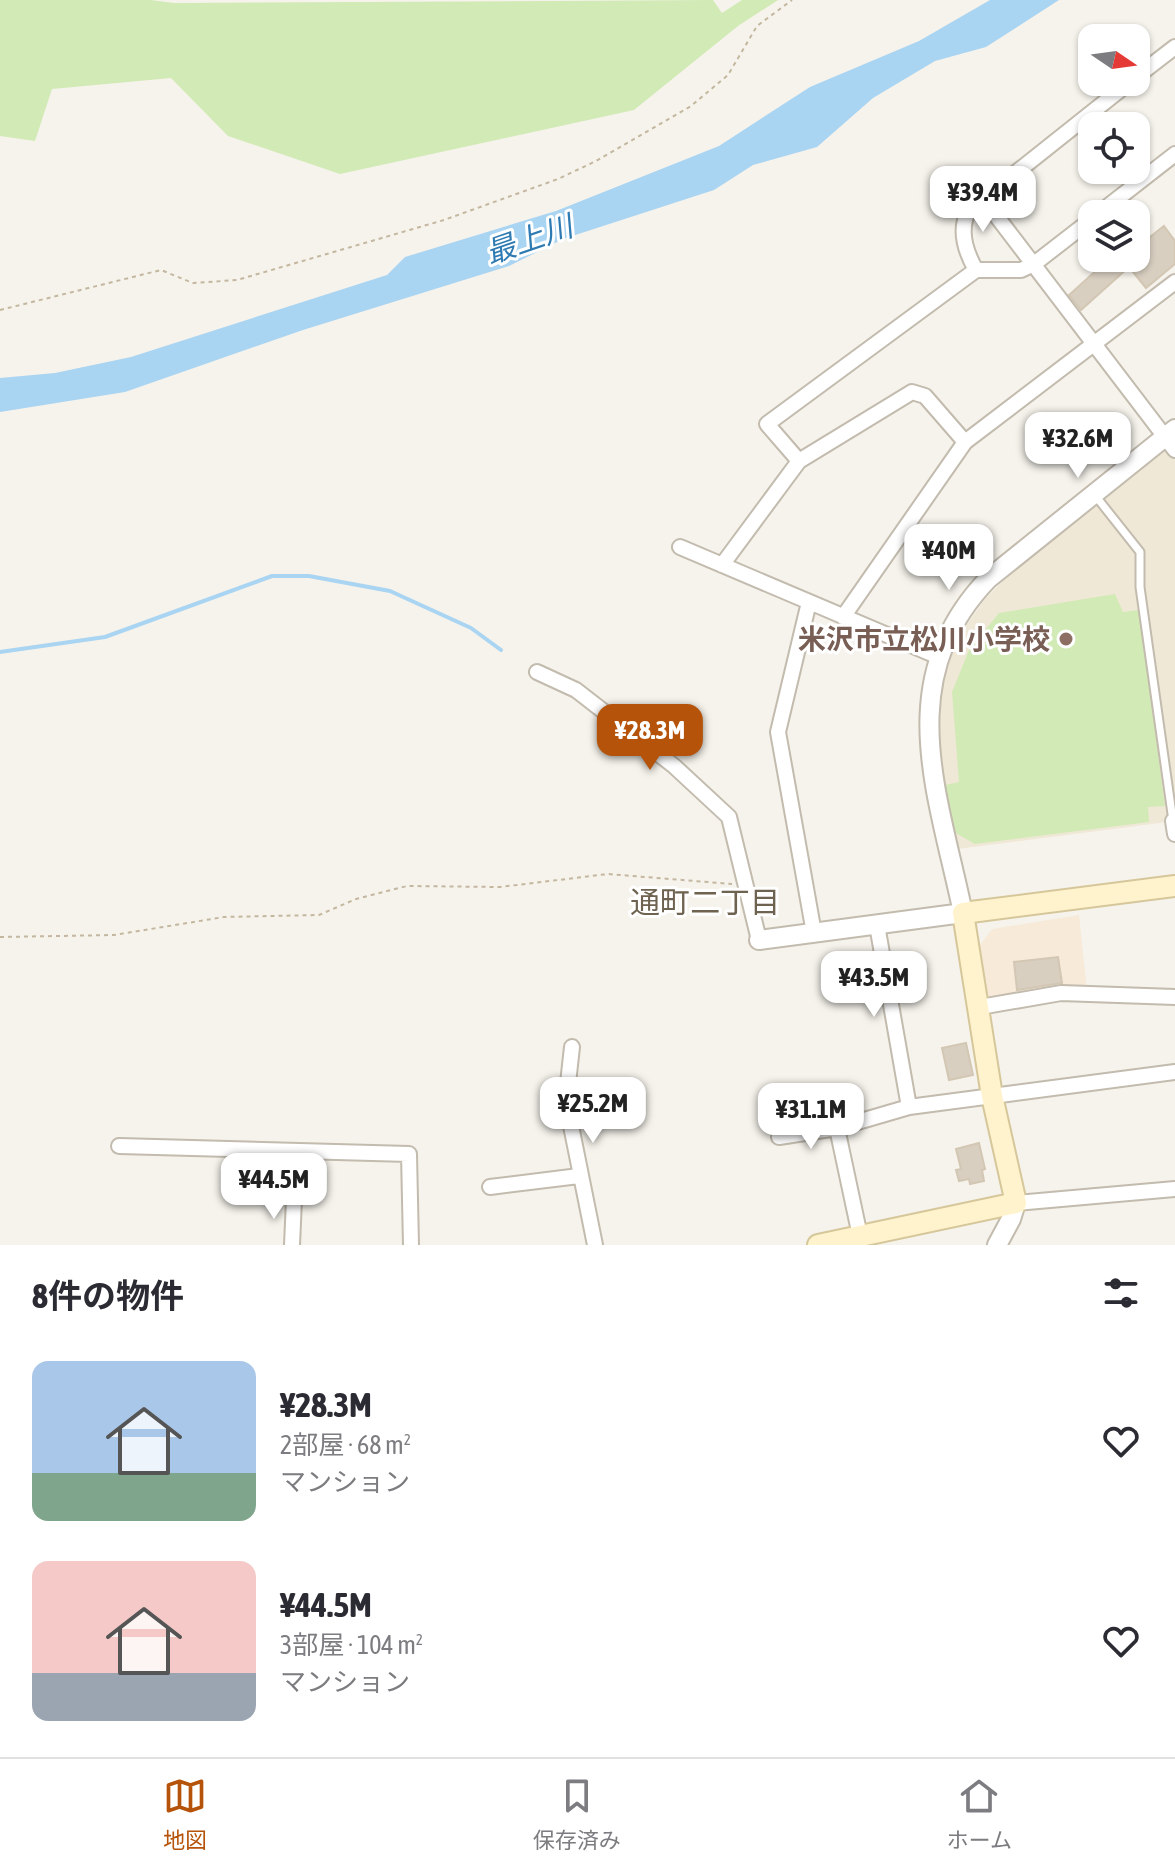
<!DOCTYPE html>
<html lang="ja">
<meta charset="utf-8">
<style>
:root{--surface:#fff;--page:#f7f7f7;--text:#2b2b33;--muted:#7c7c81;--line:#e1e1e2;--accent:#b45309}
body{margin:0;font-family:"Asap Condensed","Noto Sans JP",sans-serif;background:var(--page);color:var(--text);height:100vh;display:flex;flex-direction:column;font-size:30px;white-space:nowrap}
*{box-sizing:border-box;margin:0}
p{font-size:26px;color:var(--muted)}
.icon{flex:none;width:44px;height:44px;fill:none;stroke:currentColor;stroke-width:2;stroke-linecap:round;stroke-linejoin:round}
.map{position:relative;height:1245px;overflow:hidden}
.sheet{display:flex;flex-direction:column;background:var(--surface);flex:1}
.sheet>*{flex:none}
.needle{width:52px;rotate:103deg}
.tools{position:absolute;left:1078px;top:24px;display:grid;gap:16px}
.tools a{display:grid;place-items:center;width:72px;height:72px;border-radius:16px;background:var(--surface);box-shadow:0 2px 6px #0004;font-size:40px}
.price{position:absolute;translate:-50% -68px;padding:0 18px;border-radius:16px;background:#fff;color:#222;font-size:26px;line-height:52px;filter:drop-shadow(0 2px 4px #0008)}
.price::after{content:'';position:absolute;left:50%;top:48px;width:24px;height:18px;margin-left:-12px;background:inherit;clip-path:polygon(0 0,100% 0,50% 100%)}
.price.active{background:var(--accent);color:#fff}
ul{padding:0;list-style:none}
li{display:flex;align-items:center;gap:24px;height:200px;padding:0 32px}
li span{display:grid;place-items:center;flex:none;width:224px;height:160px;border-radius:16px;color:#555}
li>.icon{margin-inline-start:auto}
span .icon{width:96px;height:96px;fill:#fffc;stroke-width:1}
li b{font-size:34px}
h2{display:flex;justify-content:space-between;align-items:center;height:96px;padding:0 32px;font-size:34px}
.tabs{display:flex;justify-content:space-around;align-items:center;height:112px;border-top:2px solid var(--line);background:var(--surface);font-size:22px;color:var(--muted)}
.tabs a{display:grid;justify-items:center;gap:4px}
.tabs .active{color:var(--accent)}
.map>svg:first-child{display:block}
.commercial{fill:#f7ead8}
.education{fill:#efe8d6}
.green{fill:#d2eab5}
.water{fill:#a9d4f2}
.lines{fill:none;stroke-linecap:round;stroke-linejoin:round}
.stream{stroke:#a9d4f2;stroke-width:4}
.building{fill:#d8cfc1;stroke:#d3c7b4;stroke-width:2}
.service-casing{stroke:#c2bbae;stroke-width:11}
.minor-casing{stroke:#c2bbae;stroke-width:18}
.tertiary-casing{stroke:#c2bbae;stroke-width:22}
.secondary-casing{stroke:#d6c79b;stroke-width:24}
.path{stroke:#c4b79f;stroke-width:2;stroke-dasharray:4 4;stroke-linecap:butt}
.service{stroke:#fff;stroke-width:7}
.minor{stroke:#fff;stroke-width:14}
.tertiary{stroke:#fff;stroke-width:18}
.secondary{stroke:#fff3cd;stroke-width:20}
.education-dot{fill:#8d6e63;stroke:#fff;stroke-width:3}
.labels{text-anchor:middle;stroke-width:6;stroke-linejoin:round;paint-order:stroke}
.education-label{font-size:28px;font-weight:bold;fill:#785e54;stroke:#fff;text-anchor:end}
.water-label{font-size:30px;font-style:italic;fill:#2e7ab2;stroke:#fff}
.neighbourhood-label{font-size:30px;fill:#6e6250;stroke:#fff}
</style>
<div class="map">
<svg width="1175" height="1245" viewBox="0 0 1175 1245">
<rect width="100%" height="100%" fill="#f6f3ec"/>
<path class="commercial" d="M1079,915l8,75 -94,12 -9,-5 -7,-48 15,-20z"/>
<path class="education" d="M1166,449l9,11v361l-218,28 -18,-83 -2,-62 9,-39 17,-35 22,-31 28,-28z"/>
<path class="green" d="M0,0h151l23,3 539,-3 9,13 20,-13h36l-40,26 -104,84 -294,64 -112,-38 -57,-58 -119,11 -17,52 -35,-5z
M1115,594l8,18 16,-2 26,196 -17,1 1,15 -174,22 -21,-12 -9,-47 14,-3 -7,-90 17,-42 30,-37z"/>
<path class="water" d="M990,0h69l-73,47 -51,14 -62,37 -56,49 -64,18 -39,25 -151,49 -54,27 -206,64 -178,62 -125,20v-34l55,-5 76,-16 256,-82 18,-18 151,-46 163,-65 91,-59 109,-46z"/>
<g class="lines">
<path class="stream" d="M0,652l105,-15 167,-61h37l81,15 81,37 30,22"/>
</g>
<path class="building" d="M1164,226l11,15v23l-29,24 -17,-21 -48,43 -12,-15 41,-37h26v-10z
M1058,957l4,26 -45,7 -3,-28z
M966,1043l7,32 -24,5 -7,-32z
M979,1143l6,26 -3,1 2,11 -14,3 -1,-5 -10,2 -3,-11 5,-1 -5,-20z"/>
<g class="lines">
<defs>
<path id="service" d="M1094,494l46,58v35l33,234"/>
<path id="minor" d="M1136,77l39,-30
M982,197l193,253
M1098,214l77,-60
M976,270c-11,-19 -18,-40 -7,-60l161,-128
M799,461l-32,-37 209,-154h45l13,-6 58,-45
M680,547l259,110
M722,565l77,-104 113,-69 13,4 40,46
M809,602l-31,130 36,201
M843,617l122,-175 210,-160
M537,672l39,18 98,76 55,51 30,123
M1173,821l2,13
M877,925l32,182
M980,1007l81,-14 114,4
M572,1047l-6,54 29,144
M837,1128l23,108
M779,1137l58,-9 72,-21 266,-35
M119,1146l290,8 2,91
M490,1187l89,-11
M1016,1203l159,-14
M292,1245l2,-46"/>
<path id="tertiary" d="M759,940l204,-27c-25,-120 -72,-233 25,-334l187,-150
M997,1245l14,-26 5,-16"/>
<path id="secondary" d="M818,1245l198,-42 -24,-107 -29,-183 212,-27"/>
</defs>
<use href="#service" class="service-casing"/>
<use href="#minor" class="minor-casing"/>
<use href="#tertiary" class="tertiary-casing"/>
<use href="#secondary" class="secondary-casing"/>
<path class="path" d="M0,310l161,-40 32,13 44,-3 207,-60 114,-41 38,-18 95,-55 37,-31 29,-49 35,-26
M0,937l114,-2 110,-18 95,-2 37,-16 51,-13 93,1 108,-13 124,10"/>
<use href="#service" class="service"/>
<use href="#minor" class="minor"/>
<use href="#tertiary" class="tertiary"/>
<use href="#secondary" class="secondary"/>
</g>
<circle class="education-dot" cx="1066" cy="639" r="8"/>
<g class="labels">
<g class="education-label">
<text x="1050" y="649">米沢市立松川小学校</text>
</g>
<g class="water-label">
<text transform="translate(529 240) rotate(-19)" y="10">最上川</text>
</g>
<g class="neighbourhood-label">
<text x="705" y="913">通町二丁目</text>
</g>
</g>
</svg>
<div class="tools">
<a><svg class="needle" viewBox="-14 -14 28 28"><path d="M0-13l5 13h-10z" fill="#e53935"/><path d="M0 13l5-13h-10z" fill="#7c7c81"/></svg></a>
<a><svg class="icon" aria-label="locate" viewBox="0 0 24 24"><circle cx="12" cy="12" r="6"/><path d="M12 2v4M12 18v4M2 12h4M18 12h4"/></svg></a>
<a><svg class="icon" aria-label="layers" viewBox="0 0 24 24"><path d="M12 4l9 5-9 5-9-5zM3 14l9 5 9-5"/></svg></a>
</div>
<b class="price" style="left:983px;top:234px">¥39.4M</b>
<b class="price" style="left:1078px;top:480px">¥32.6M</b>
<b class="price" style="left:949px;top:592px">¥40M</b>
<b class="price active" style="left:650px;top:772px">¥28.3M</b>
<b class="price" style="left:874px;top:1019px">¥43.5M</b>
<b class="price" style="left:593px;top:1145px">¥25.2M</b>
<b class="price" style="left:811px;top:1151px">¥31.1M</b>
<b class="price" style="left:274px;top:1221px">¥44.5M</b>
</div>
<section class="sheet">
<h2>8件の物件<svg class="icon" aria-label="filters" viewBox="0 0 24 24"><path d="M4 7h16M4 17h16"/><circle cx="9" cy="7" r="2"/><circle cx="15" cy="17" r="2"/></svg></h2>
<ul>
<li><span style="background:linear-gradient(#a9c7e8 70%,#7fa58c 0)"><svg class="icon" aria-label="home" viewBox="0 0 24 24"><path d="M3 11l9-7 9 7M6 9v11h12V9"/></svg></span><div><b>¥28.3M</b><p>2部屋 · 68 m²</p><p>マンション</p></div><svg class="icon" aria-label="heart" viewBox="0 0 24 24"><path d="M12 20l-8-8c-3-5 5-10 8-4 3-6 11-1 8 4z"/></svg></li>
<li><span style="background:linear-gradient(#f6c9c9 70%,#9aa5b1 0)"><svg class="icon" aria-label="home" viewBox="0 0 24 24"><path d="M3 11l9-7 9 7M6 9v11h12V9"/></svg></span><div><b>¥44.5M</b><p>3部屋 · 104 m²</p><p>マンション</p></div><svg class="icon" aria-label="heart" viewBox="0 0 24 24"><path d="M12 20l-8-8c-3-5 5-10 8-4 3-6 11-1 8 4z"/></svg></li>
</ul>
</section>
<nav class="tabs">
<a class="active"><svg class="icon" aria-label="map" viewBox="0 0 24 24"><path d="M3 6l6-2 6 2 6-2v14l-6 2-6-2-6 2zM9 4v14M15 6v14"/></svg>地図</a>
<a><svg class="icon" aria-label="saved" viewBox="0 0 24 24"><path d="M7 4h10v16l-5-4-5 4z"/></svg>保存済み</a>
<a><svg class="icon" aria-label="home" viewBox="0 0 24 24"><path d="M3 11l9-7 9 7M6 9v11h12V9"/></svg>ホーム</a>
</nav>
